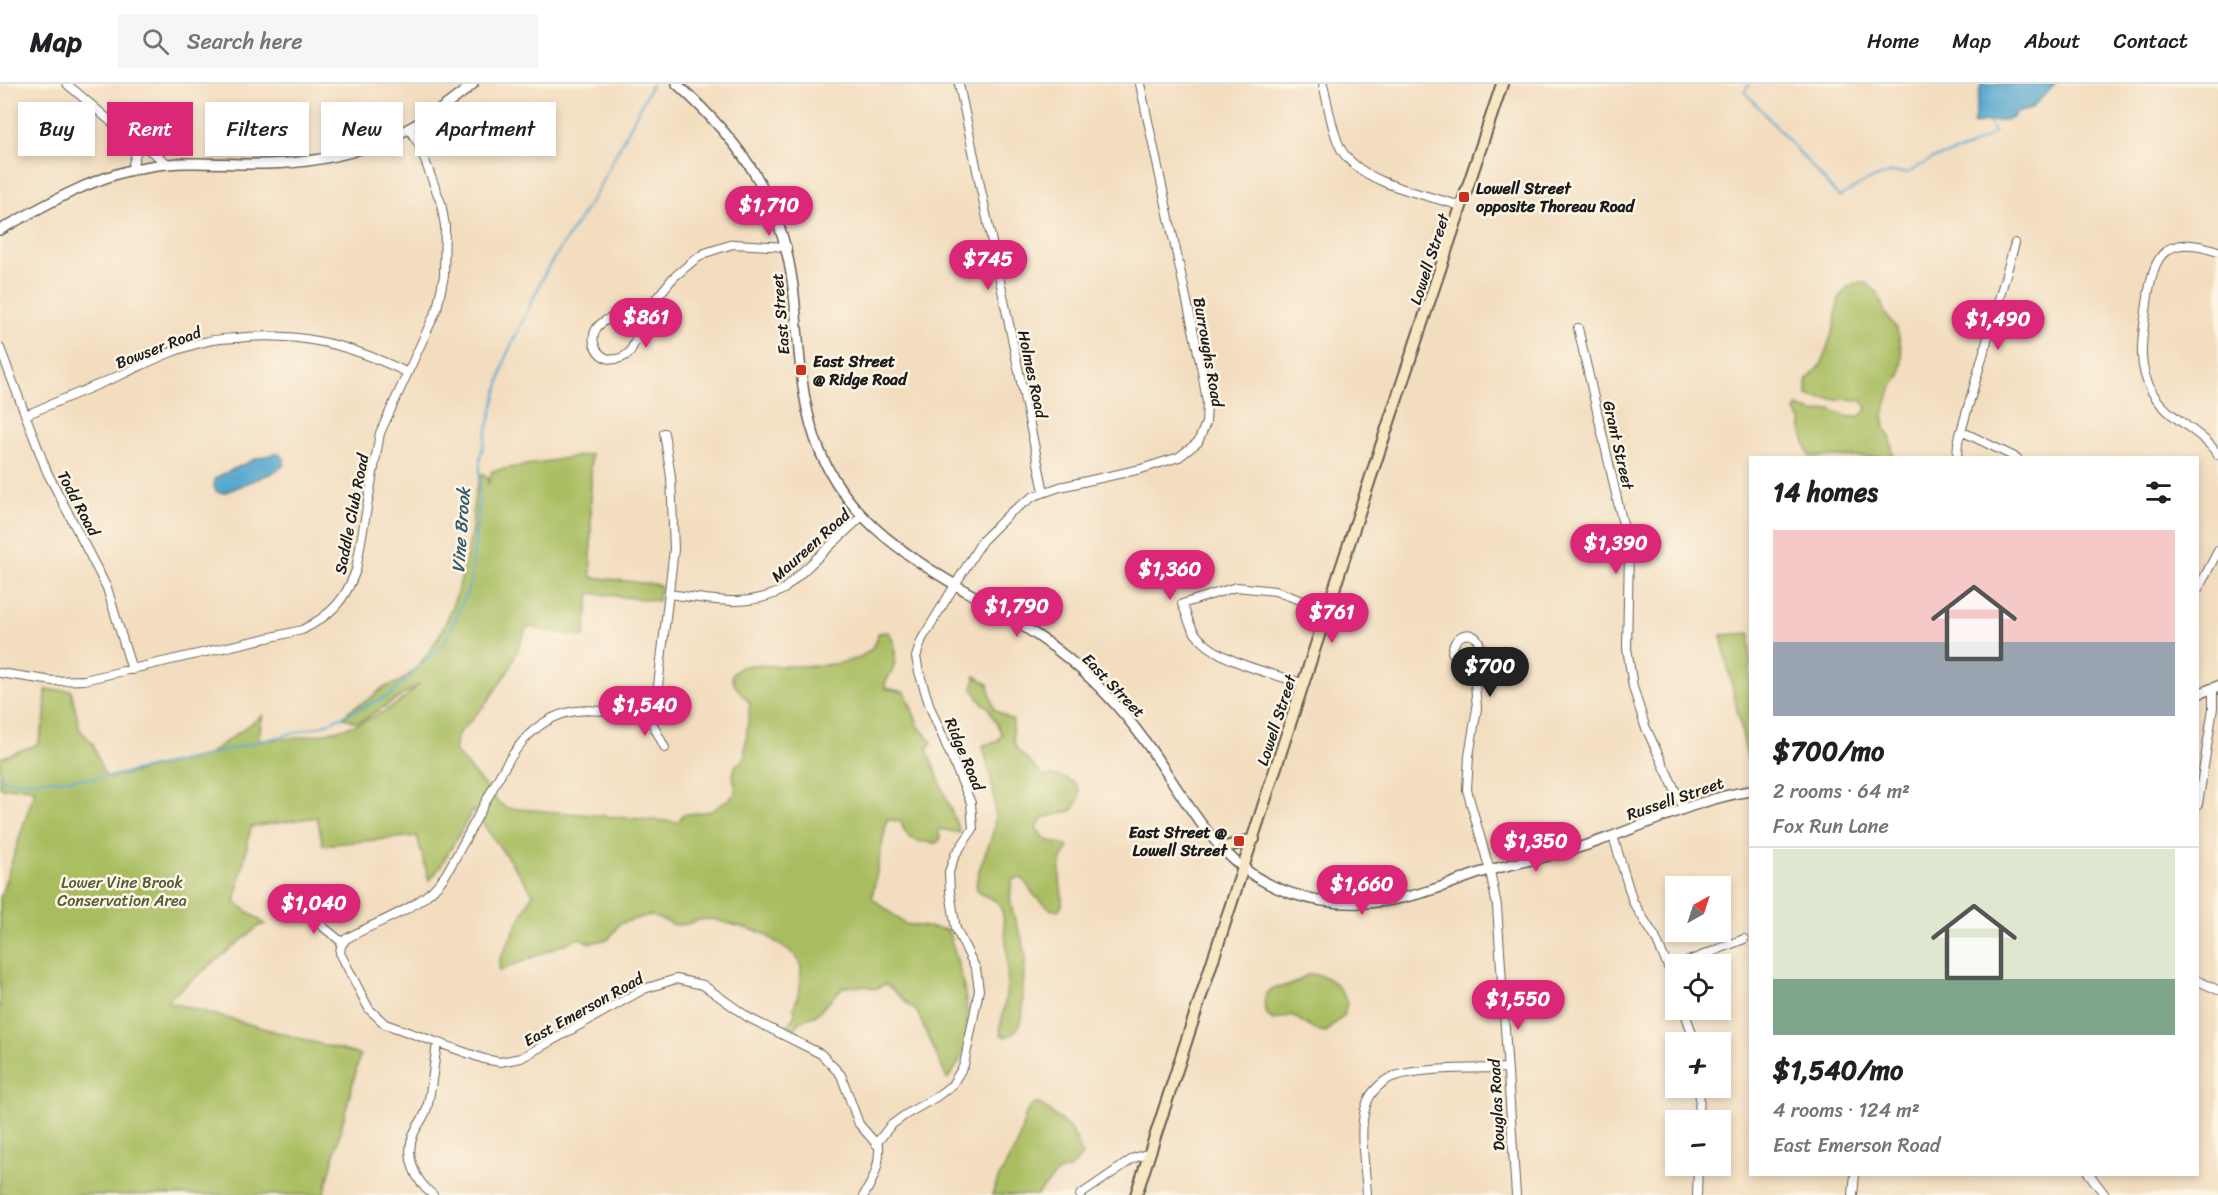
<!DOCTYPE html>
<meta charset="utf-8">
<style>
:root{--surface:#fff;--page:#f6f6f6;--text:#202124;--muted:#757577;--line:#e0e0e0;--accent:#db2777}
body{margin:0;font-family:Sriracha,sans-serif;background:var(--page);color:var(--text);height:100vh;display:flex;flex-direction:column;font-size:22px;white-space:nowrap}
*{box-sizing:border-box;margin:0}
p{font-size:20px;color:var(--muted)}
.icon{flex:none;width:33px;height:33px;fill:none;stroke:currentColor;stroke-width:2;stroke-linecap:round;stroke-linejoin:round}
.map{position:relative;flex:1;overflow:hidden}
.drawer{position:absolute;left:1749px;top:372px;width:450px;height:720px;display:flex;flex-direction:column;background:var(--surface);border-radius:0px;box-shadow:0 3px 9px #0003}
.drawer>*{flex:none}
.hud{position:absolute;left:18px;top:18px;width:570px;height:54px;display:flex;gap:12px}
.needle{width:39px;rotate:39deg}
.tools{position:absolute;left:1665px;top:792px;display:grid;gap:12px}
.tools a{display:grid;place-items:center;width:66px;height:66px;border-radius:0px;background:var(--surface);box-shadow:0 3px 9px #0003;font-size:30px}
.price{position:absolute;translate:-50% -51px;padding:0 14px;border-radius:21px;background:var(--accent);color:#fff;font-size:20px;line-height:39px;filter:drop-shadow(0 2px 3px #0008)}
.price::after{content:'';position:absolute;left:50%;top:36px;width:18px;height:14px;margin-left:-9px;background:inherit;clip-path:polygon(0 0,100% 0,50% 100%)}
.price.active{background:#222;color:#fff}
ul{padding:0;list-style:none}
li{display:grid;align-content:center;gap:12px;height:318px;padding:0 24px}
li+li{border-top:2px solid var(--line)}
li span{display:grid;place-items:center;height:186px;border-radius:0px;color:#555}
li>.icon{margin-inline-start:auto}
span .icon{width:108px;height:108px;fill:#fffc;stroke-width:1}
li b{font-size:26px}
h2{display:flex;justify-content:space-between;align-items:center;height:72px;padding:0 24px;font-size:26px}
.pill{padding:0 21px;border-radius:0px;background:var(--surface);box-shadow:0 3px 9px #0003;font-size:21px;line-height:54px}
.pill.active{background:var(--accent);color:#fff}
header{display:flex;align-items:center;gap:36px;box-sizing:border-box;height:84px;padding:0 30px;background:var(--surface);border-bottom:2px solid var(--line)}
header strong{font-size:28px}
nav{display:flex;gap:33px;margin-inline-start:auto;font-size:21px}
.search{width:420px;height:54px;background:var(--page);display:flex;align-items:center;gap:15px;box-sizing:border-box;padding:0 21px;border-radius:0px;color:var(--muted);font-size:22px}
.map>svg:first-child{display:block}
.green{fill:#a9bd61;stroke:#626c3e;stroke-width:1.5}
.water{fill:#51a5cd;stroke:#366074;stroke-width:1.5}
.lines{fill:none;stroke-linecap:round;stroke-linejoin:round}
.stream{stroke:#51a5cd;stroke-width:2}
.minor-casing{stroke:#676055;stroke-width:10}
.tertiary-casing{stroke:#676055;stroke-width:12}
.secondary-casing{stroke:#676055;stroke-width:14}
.minor{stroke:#fff;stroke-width:8}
.tertiary{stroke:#fff;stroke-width:9}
.secondary{stroke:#f9e7c3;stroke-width:10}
.poi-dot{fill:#c8321e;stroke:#fcf5e5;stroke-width:2}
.labels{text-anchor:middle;stroke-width:5;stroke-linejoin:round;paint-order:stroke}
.poi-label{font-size:16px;font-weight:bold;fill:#1c1c1c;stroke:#fcf5e5;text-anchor:start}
.street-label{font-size:16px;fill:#1c1c1c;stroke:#fcf5e5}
.park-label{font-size:16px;fill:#545c38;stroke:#fcf5e5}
.water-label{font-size:18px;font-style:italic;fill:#345a6c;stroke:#fcf5e5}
</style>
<header>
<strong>Map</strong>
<div class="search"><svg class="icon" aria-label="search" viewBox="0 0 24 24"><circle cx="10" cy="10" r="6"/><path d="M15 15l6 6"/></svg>Search here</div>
<nav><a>Home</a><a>Map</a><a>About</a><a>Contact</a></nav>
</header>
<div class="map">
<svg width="2218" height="1111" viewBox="0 0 2218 1111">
<rect width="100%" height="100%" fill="#fcf5e5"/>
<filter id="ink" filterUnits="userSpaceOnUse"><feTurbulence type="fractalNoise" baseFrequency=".0167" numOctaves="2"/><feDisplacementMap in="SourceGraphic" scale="12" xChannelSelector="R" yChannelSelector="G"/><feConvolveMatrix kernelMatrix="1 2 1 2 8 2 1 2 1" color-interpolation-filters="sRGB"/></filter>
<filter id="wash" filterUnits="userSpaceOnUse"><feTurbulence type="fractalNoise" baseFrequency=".008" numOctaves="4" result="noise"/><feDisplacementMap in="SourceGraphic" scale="24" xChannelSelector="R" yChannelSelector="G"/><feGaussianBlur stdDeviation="1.35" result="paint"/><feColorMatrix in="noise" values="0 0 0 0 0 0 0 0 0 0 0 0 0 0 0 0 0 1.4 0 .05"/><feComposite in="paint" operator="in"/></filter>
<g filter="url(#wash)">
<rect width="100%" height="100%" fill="#f3ddbf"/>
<path class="green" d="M1856,199h10l11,9 9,23 10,12 3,10 3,16 -1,20 -10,17 -8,24 2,14 6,11 2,18h-83l-8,-24v-11l-7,-11 2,-4 19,6 14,-4c12,5 30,16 36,-1l-4,-7c-19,-5 -36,2 -55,-6v-15l15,-17 13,-39 3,-23 9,-14z
M591,370v123l69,8 -2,16 -68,-8 -6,44 -57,-10 -18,43 -24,35 -27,29 -4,16 45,53 8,5 172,14 3,-7 30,-4 22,-16 2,-4 -3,-17 3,-9 8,-5 6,-57c-7,-8 -19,-18 -18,-29l9,-7 9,-2c29,0 126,11 128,-32l10,-1c8,8 9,28 4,39 -3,7 -8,9 -7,17l20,4 14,35 13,15 -5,7 33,84 -21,-4 1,11 -4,3c-19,-1 -29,-1 -35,-21l-14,-3 -15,79 33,26 43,6c13,45 37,108 -1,149l-30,-67 -31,-28 -11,5 -8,-3 -24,1 -28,29 -14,4 -7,10 -8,-3 9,-12 -1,-8 6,-18 1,-22 -5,-11 -33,-23 -51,-14 -13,1 -12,4 -12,1 -26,-10 -30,9 -10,15 -19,4 -11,-5 -80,33 1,-12 33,-66 -60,-83 -33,57 -11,14 -12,-45 -94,9 -6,-28 -66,10 -16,75 30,22 -6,2 -84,68 -6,4v4l191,53 -36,140h-324v-297l35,-109 -10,-2 -25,1v-30l38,-14 7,-25 1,-29h25l9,40 13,14 10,28 7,6 97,-23 56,-40 -5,25c58,-1 119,-12 162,-56l-55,35 -9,3 -12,-4c5,-11 15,-12 25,-19 5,-3 9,-8 14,-11 5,-3 12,-3 17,-7 10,-6 22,-19 29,-29 24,-34 37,-85 43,-125 2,-19 0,-37 11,-53l5,4v7l4,-14z
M1750,549v137l-29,-135z
M975,592l13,8 6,25 19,12v15l3,12 27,28c13,-2 40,3 36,21 -1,5 -4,9 -6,13l-30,8 -7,10c7,12 17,15 30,17l2,4c-15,20 -5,34 -6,57l-4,4h-6l-18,-15 -12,-17 -9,1c-10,33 11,49 12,77 1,11 -2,22 -2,33 -1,17 5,41 -18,48l-4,-2 -1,-8c9,-36 9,-58 5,-96 -1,-7 -1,-20 -6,-27 -5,-7 -20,-7 -22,-15 -4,-16 15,-44 17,-62 4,-28 -5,-54 -11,-82l13,-3 6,-7 -14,-28 -8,-6 -7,-12z
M1309,890c19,0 31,11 38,28l-3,13 -18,17 -11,-2 -23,-15 -19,5c-10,-7 -13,-25 1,-32 5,-3 13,-1 19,-4 5,-2 10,-7 16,-10z
M1035,1020h5c21,17 35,23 42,51l-11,13 -13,4 -21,23h-45l7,-18 18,-32 10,-34z"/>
<path class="water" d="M1981,0h74l-24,25 -12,3 -9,7 -37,5z
M276,369l5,2 3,4v6l-10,7 -50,21 -7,-1 -3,-5 1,-8 4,-3 36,-17z"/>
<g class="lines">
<path class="stream" d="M1749,0l-4,8 94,105 28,-16 26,-9 15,1 24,-14 36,-11 26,-15 -4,-10
M0,694l15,3 85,-3 96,-20 125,-32 69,-31 55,-53 25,-57 9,-80 1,-47 26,-102 41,-87 48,-74 57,-111"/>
</g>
</g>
<g filter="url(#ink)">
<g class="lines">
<defs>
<path id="minor" d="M67,0l49,42 52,38
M959,0l85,408
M1323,0c5,19 9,50 19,67 22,34 83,43 119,55
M131,87l8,-28
M2218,167c-59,-21 -66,11 -72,60 -4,28 -9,55 6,81 16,28 49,37 66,63
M655,216c-16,7 -37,12 -52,22 -24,16 2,53 27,30l25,-52 18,-22 20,-17 12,-8 28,-9 54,3
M1578,244l51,223 -2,97 6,39 12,39 39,83
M0,264l47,124 60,116 25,82
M26,331c32,-14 65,-27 97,-41 26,-12 53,-26 81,-32 10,-3 21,-3 32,-4 63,-7 115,7 172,35
M1961,347l56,27
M664,349l7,44 3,72 -18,154 -5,10 -11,4c-20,-3 -43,-9 -64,-6 -49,7 -69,51 -90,90 -13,24 -26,49 -40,73 -22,35 -66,45 -100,65l-5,7 -1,7 29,56 16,15 99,35 16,3 21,-4 123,-69 32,-10 27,6 46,33 72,36 20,21 18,49 20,23c1,17 -6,34 -15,48
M1957,374l1,-16 57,-199
M2198,505l20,-38
M669,510c38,5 80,15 115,-5l77,-72
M1470,581l-12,-4 -6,-9c5,-33 46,-14 18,13l5,19 2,24 -8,48 -2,34 23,81 7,35 19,289
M0,589l53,8 31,-1 218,-50c29,-15 43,-29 54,-60l24,-137 57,-124 7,-33 1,-50 -4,-23 -22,-58 -10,-17
M1304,600c-33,-11 -92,-23 -111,-54 -5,-8 -7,-18 -11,-26l54,-17 39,4 53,19
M648,631l17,33
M2198,720l15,-96v-20
M1613,752l20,66 22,35 21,48
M301,825l42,34
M1681,880l63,-25
M2198,897l20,9
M1684,926l11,32
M1699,1036l1,-32
M876,1060l14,-18 15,-11 31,-18 16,-12 12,-20 15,-75 -3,-21 -20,-40 -6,-37 -1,-20 6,-17 18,-26 -2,-26 -41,-96 -11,-35 -3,-15 6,-18 60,-98 29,-29 23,-16 26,-9 81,-18 38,-12 19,-15 8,-19 1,-21 -5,-31 -62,-287
M2089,1090l16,21
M433,1111c-18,-14 -29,-39 -19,-62 4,-9 11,-16 13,-25 5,-21 7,-44 10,-65
M1080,1111l54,-37 16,-5
M1367,1111c-1,-27 -10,-66 0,-92 3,-10 15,-22 25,-26 29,-10 84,-8 115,-9
M1697,1111l1,-29
M1853,1111l2,-21"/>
<path id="tertiary" d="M677,0c68,62 107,118 117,211 6,54 5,108 27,159 43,100 155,133 235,195 34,26 66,60 91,95 28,39 52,85 88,117 49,44 121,51 183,33 20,-5 39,-13 58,-20 40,-12 81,-18 120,-32 51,-17 101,-43 154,-51
M0,146c46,-26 98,-56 151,-64 37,-6 76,-1 114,-2 82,-1 146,-27 208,-80
M2198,610l20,-8"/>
<path id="secondary" d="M1222,764l32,-9
M1136,1111l241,-737 125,-374"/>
</defs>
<use href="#minor" class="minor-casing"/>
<use href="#tertiary" class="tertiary-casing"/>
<use href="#secondary" class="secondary-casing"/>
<use href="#minor" class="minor"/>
<use href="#tertiary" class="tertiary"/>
<use href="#secondary" class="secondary"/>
</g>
</g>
<g class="poi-dot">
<rect x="1458" y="107" width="12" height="12" rx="3"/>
<rect x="795" y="280" width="12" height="12" rx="3"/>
<rect x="1233" y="751" width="12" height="12" rx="3"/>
</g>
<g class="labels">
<g class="poi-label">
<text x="1476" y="110">Lowell Street<tspan x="1476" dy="18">opposite Thoreau Road</tspan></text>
<text x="813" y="283">East Street<tspan x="813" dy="18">@ Ridge Road</tspan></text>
<text x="1227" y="754" text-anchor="end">East Street @<tspan x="1227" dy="18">Lowell Street</tspan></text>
</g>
<g class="street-label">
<text transform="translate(1429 175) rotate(-72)" y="6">Lowell Street</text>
<text transform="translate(780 230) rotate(-95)" y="6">East Street</text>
<text transform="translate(158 263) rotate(-21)" y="6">Bowser Road</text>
<text transform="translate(1209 268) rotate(80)" y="6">Burroughs Road</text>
<text transform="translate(1033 290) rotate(78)" y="6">Holmes Road</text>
<text transform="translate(1619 361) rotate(77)" y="6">Grant Street</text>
<text transform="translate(79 419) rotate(62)" y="6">Todd Road</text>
<text transform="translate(351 430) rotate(-79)" y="6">Saddle Club Road</text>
<text transform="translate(810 461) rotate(-42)" y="6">Maureen Road</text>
<text transform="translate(1114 601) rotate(46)" y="6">East Street</text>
<text transform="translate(1276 636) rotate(-72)" y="6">Lowell Street</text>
<text transform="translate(965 670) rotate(67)" y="6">Ridge Road</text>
<text transform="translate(1675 714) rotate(-19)" y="6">Russell Street</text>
<text transform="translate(583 925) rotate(-29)" y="6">East Emerson Road</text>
<text transform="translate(1496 1021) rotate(-93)" y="6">Douglas Road</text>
</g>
<g class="park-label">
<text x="122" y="804">Lower Vine Brook<tspan x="122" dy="18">Conservation Area</tspan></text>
</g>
<g class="water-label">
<text transform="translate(461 446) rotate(-86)" y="6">Vine Brook</text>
</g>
</g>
</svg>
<div class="tools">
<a><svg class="needle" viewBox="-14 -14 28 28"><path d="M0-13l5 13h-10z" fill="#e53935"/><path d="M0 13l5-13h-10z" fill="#757577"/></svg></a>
<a><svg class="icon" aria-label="locate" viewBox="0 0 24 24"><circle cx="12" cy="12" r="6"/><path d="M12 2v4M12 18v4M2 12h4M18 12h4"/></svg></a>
<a>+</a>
<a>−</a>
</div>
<b class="price" style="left:769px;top:153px">$1,710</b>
<b class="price" style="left:988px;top:207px">$745</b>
<b class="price" style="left:646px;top:265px">$861</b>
<b class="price" style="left:1998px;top:267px">$1,490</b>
<b class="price" style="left:1616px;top:491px">$1,390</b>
<b class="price" style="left:1170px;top:517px">$1,360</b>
<b class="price" style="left:1017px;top:554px">$1,790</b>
<b class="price" style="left:1332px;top:560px">$761</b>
<b class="price active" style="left:1490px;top:614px">$700</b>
<b class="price" style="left:645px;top:653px">$1,540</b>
<b class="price" style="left:1536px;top:789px">$1,350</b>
<b class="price" style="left:1362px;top:832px">$1,660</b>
<b class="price" style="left:314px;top:851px">$1,040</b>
<b class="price" style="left:1518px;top:947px">$1,550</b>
<div class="hud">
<a class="pill">Buy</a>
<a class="pill active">Rent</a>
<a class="pill">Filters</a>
<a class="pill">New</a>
<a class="pill">Apartment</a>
</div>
<section class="drawer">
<h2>14 homes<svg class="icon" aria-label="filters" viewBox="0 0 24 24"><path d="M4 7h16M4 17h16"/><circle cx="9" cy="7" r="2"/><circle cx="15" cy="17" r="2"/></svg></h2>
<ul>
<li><span style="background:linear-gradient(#f6c9c9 60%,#9aa5b1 0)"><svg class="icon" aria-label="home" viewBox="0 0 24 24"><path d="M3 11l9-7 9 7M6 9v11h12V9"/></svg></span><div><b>$700/mo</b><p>2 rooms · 64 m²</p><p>Fox Run Lane</p></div></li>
<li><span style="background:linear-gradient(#dfe7d0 70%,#7fa58c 0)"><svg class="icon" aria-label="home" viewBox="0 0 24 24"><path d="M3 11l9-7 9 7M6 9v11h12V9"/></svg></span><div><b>$1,540/mo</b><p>4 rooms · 124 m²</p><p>East Emerson Road</p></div></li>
</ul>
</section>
</div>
